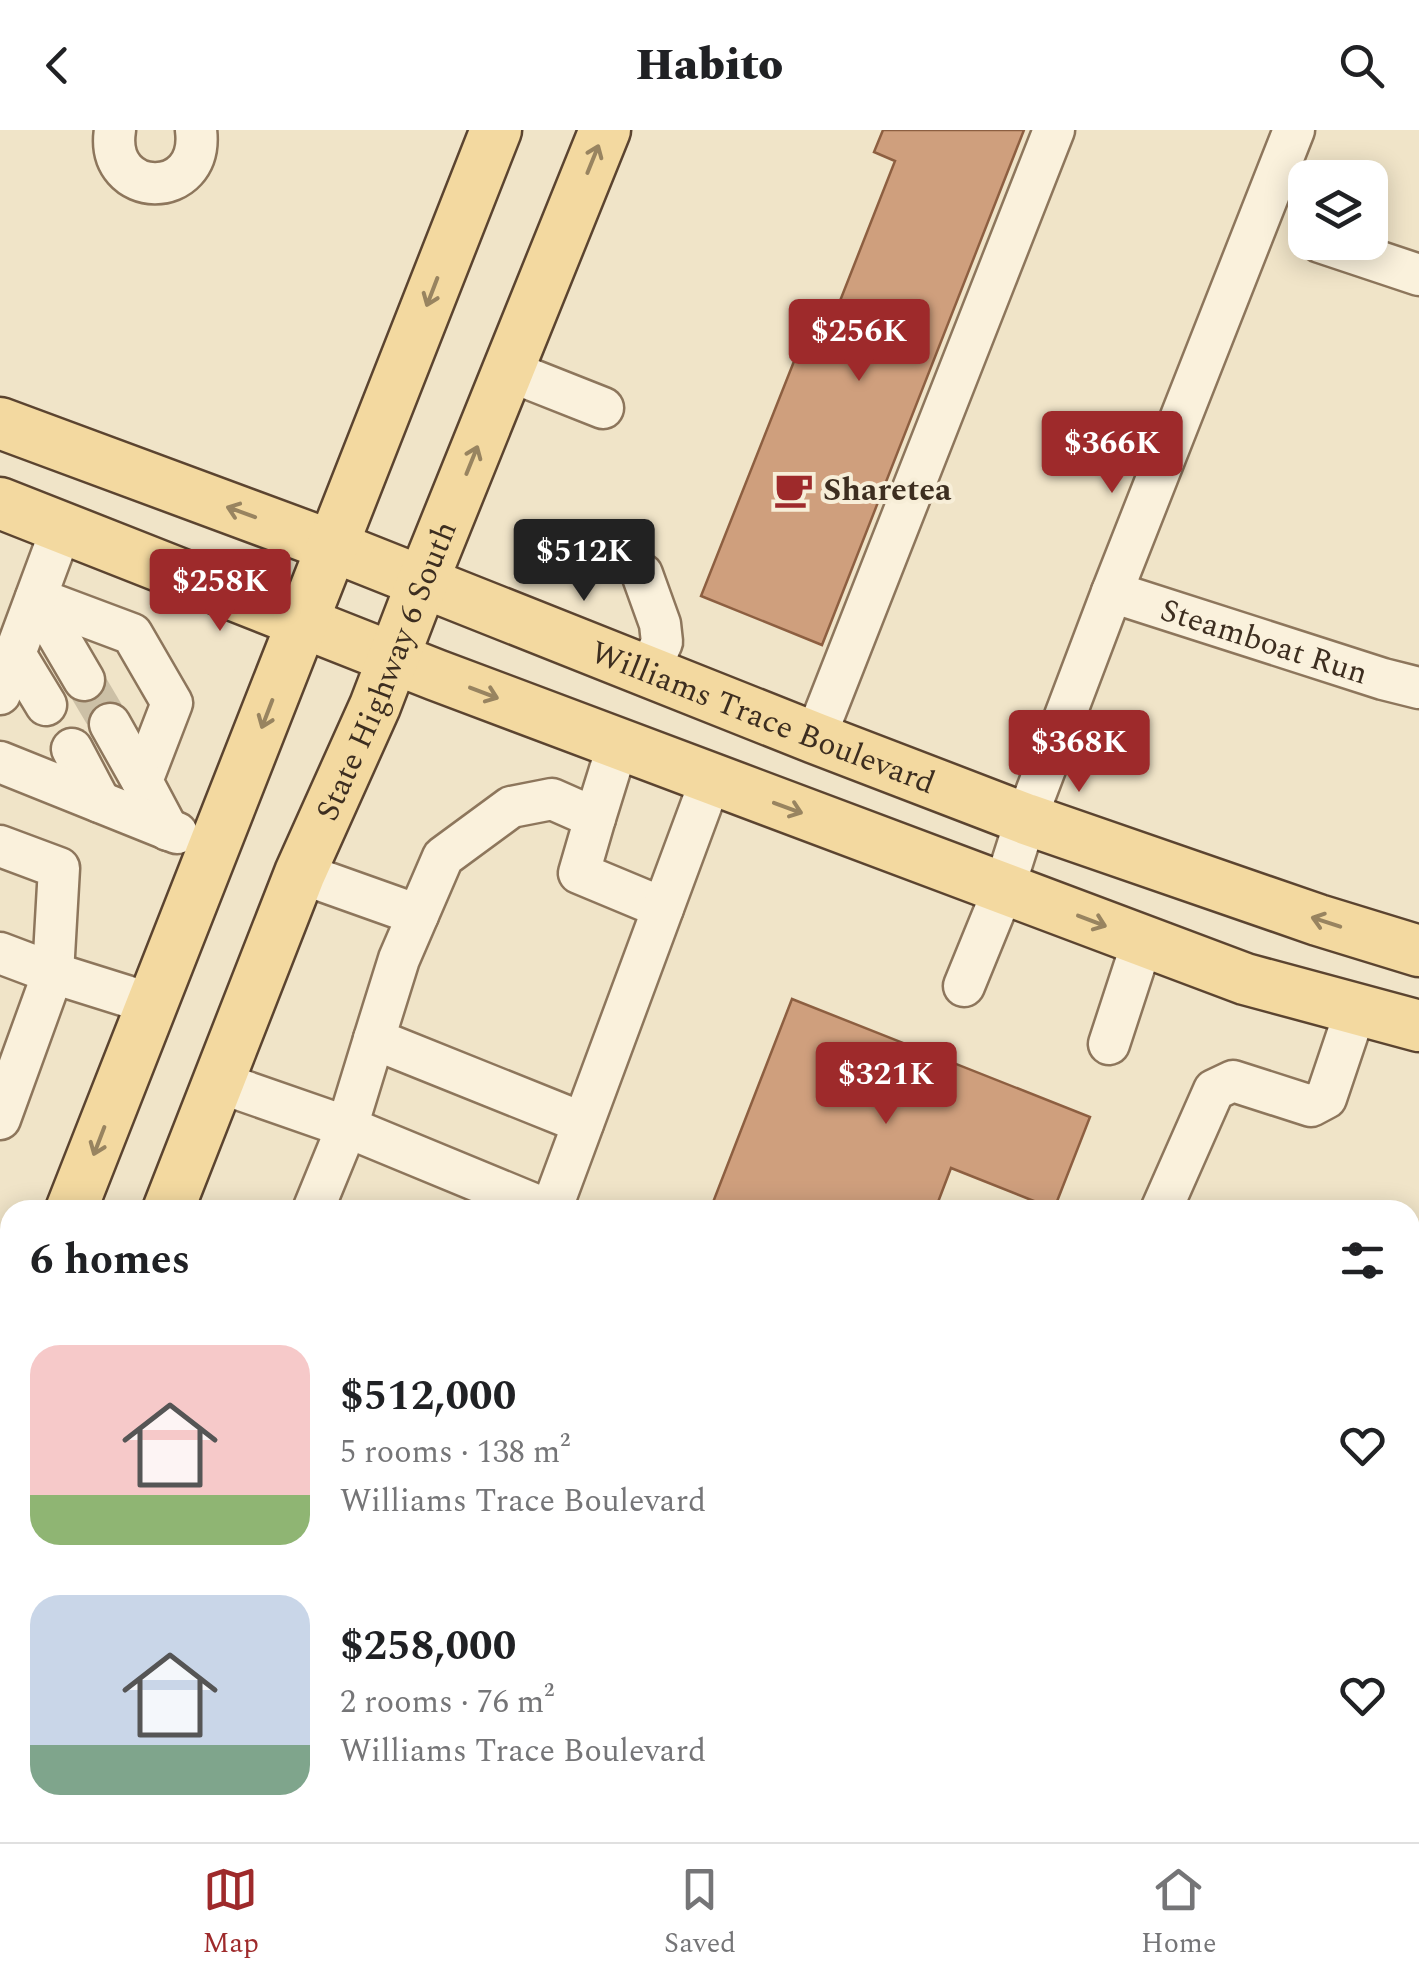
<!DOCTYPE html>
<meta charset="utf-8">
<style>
:root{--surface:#fff;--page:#f2f2f2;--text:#202124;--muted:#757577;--line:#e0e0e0;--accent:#9e2a2b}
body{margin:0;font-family:Spectral,serif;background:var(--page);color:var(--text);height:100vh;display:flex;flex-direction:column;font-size:38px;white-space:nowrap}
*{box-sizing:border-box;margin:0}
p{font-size:32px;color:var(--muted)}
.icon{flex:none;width:55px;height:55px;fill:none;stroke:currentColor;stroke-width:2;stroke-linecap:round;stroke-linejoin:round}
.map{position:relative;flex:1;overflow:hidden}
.side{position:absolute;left:0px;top:1070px;width:1420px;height:642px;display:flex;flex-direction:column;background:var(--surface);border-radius:30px 30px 0 0;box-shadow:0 5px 25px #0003}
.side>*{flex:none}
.tools{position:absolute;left:1288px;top:30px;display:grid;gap:20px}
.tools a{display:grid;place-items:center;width:100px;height:100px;border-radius:20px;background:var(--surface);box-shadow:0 5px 25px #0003;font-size:50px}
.price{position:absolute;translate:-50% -85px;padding:0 22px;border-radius:10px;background:var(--accent);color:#fff;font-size:32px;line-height:65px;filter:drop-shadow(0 2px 5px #0008)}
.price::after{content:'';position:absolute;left:50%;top:60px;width:30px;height:22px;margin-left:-15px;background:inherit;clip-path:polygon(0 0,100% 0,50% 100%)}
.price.current{background:#222;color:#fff}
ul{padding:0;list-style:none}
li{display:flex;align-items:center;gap:30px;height:250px;padding:0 30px}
li span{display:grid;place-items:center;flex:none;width:280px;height:200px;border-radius:30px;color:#555}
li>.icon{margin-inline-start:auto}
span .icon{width:120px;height:120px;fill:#fffc;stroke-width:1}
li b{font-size:42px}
h2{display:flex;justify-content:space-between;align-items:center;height:120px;padding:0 30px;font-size:42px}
header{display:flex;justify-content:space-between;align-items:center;height:130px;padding:0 30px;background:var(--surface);font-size:45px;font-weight:800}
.tab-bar{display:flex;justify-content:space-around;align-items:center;height:140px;border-top:2px solid var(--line);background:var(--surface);font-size:28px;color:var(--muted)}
.tab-bar a{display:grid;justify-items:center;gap:5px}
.tab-bar .current{color:var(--accent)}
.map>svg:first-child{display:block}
.water{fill:#a9c4bc;stroke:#6f938a;stroke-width:2.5}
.building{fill:#cf9f7d;stroke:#8d5f41;stroke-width:2.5}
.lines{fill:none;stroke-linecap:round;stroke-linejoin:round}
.minor-tunnel{stroke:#ccc0a6;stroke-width:40;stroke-dasharray:40 20;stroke-linecap:butt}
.minor-casing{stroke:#8d765c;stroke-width:45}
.major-casing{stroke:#5b4430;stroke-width:55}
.minor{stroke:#faf1dc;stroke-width:40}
.major{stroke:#f3d9a0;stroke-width:50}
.oneway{stroke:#988460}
.labels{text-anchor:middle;stroke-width:8;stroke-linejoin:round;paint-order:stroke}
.poi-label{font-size:32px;font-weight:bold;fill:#3d2e20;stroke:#f7eed8;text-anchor:start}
.street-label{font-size:32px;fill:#3d2e20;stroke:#f7eed8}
</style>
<header><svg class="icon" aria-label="back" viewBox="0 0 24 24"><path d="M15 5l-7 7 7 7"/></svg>Habito<svg class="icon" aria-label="search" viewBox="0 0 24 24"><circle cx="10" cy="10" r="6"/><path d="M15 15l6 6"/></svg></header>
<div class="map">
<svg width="1419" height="1712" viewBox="0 0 1419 1712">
<rect width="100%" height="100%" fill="#f0e4c8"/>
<path class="water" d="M1419,1136v576h-716l4,-10h703v-563z"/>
<path class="building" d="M883,0h141l-202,515 -121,-49 107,-270 19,8 68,-173 -21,-9z
M792,869l298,118 -36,92 -103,-41 -16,42h-225z"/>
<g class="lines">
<path class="minor-tunnel" d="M84,550l26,44"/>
<defs>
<g id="minor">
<path d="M115,0c-11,70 90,72 81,0"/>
<path d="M1320,112l99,33"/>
<path d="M507,240l96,38"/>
<path d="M642,444l18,50 2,18 -14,31"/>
<path id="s1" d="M1112,462l271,87 36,9"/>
<path d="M36,468l96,36 40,69 -30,78 26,49"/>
<path d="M36,468l48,82"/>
<path d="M15,524l31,51"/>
<path d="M0,564l62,-167"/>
<path d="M110,594l32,57"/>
<path d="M815,608l239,-608"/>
<path d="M72,619l28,53"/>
<path d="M0,632l177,71"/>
<path d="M595,688l-16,55 84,35"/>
<path d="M0,716l59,22 -6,105 -53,146"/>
<path d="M300,743l118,42"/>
<path d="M0,823l53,20 99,31"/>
<path d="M964,856l40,-98 22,-69 86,-227 182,-462"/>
<path d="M1109,914l34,-104"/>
<path d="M218,952l129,45 201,83"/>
<path d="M583,993l-209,-84 25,-80 44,-102 68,-50 41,-8 43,19 23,-74"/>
<path d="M313,1080l34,-83 27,-88"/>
<path d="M551,1080l160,-431"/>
<path d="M1161,1080l53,-120 19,-9 78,25 15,-8 30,-89"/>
<path d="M0,1189l10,5"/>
<path d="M58,1712l4,-10"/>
<path d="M264,1712l4,-10"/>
<path d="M311,1712l3,-10"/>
</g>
<g id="major">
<path id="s2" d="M0,293l332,123 483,192 211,81 292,101 101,31"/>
<path d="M0,373l436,172 809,304 174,47"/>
<path d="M71,1080l425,-1080"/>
<path id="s3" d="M168,1080l132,-337 75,-167 47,-123 183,-453"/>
<path d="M0,1262l10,-26"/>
<path d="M0,1507l10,-26"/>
</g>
</defs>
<use href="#minor" class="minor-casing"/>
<use href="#major" class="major-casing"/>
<use href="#minor" class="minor"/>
<use href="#major" class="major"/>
</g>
<defs><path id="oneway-shaft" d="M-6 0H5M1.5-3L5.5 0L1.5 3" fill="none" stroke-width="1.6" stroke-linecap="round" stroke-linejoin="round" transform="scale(2.5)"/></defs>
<g class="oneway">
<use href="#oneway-shaft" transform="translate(593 29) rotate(-68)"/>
<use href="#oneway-shaft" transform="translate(432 162) rotate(111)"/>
<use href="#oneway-shaft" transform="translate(472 330) rotate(-68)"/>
<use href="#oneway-shaft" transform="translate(241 382) rotate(-160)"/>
<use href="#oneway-shaft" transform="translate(484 563) rotate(21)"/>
<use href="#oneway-shaft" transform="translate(267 584) rotate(111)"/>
<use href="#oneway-shaft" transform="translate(788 678) rotate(20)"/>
<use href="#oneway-shaft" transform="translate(1092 791) rotate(21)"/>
<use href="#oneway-shaft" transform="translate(1326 792) rotate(-162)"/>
<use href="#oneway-shaft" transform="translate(99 1011) rotate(111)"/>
</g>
<defs>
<symbol id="cafe-bare" viewBox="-9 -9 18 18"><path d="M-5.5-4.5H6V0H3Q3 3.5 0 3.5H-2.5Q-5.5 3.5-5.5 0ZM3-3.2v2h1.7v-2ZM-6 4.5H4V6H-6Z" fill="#9e2a2b" stroke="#f7eed8" stroke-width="2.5" paint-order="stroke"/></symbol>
</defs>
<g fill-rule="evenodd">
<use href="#cafe-bare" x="766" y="332" width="55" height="55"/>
</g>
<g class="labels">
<g class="poi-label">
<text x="823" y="370">Sharetea</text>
</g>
<g class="street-label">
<text dy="11" stroke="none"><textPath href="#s1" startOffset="160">Steamboat Run</textPath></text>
<text dy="11" stroke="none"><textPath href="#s3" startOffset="582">State Highway 6 South</textPath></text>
<text dy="11" stroke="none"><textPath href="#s2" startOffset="818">Williams Trace Boulevard</textPath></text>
</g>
</g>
</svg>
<div class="tools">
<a><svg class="icon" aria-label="layers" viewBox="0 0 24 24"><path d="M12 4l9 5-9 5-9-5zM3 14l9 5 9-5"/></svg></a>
</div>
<b class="price" style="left:859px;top:254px">$256K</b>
<b class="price" style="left:1112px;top:366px">$366K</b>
<b class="price current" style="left:584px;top:474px">$512K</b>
<b class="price" style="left:220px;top:504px">$258K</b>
<b class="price" style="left:1079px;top:665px">$368K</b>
<b class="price" style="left:886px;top:997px">$321K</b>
<section class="side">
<h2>6 homes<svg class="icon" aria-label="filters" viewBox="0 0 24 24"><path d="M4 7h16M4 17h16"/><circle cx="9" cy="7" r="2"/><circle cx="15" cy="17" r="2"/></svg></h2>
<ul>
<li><span style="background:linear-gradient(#f6c9c9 75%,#8fb573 0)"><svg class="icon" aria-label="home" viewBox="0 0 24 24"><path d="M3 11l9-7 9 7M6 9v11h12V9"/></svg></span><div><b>$512,000</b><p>5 rooms · 138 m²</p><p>Williams Trace Boulevard</p></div><svg class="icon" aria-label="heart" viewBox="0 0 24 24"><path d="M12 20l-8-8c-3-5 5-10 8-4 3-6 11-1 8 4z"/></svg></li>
<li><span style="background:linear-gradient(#c9d6e8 75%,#7fa58c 0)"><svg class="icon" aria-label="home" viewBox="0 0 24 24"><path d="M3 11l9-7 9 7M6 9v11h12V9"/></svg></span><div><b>$258,000</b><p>2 rooms · 76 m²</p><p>Williams Trace Boulevard</p></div><svg class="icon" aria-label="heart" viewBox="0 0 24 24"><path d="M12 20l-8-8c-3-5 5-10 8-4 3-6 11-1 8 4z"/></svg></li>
</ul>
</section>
</div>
<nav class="tab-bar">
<a class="current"><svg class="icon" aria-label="map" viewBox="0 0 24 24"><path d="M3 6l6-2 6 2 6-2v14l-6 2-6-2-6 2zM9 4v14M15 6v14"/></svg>Map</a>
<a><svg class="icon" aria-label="saved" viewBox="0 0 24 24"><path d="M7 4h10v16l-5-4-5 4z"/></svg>Saved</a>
<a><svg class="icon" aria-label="home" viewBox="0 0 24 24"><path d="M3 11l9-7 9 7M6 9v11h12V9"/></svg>Home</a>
</nav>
